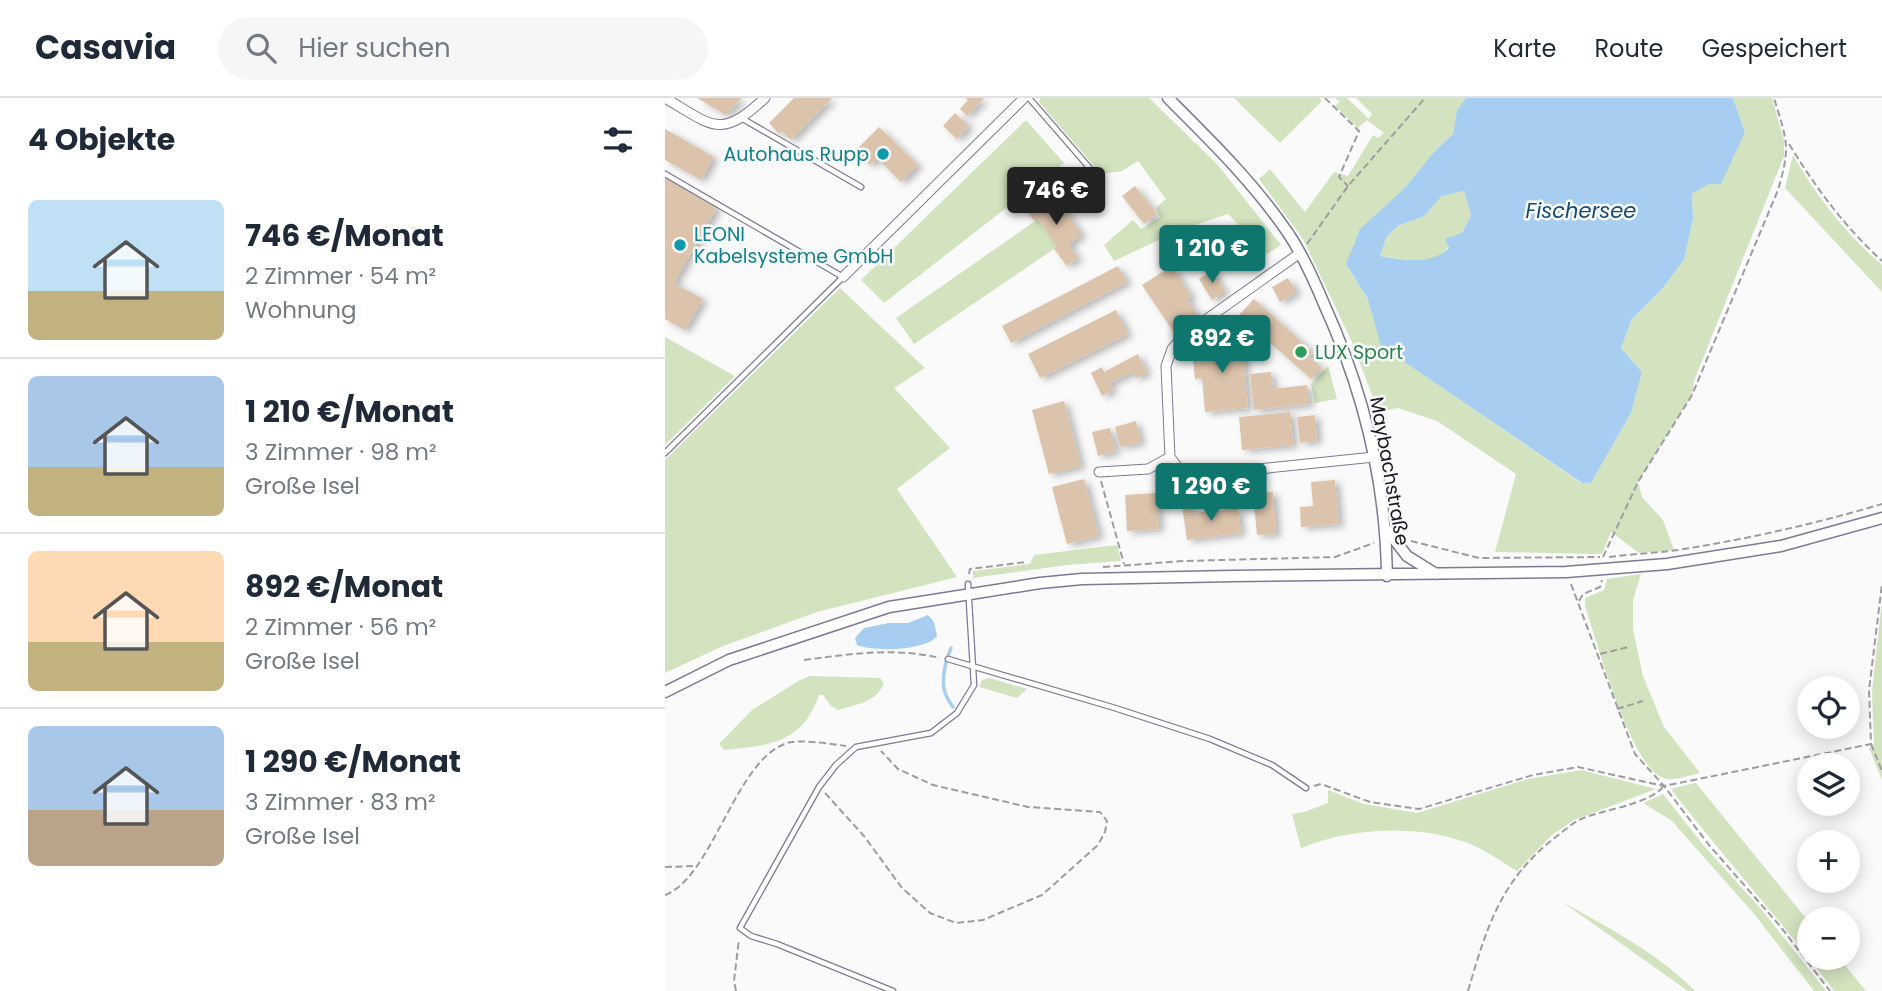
<!DOCTYPE html>
<html lang="de">
<meta charset="utf-8">
<style>
:root{--surface:#fff;--page:#f6f6f7;--text:#1f2937;--muted:#747a83;--line:#e0e1e3;--accent:#0f766e}
body{margin:0;font-family:Poppins,sans-serif;background:var(--page);color:var(--text);height:100vh;display:flex;flex-direction:column;font-size:26px;white-space:nowrap}
*{box-sizing:border-box;margin:0}
p{font-size:23px;color:var(--muted)}
.icon{flex:none;width:38px;height:38px;fill:none;stroke:currentColor;stroke-width:2;stroke-linecap:round;stroke-linejoin:round}
.map{position:relative;flex:1;overflow:hidden}
.sheet{display:flex;flex-direction:column;background:var(--surface);width:665px}
.sheet>*{flex:none}
.controls{position:absolute;left:1132px;top:578px;display:grid;gap:14px}
.controls a{display:grid;place-items:center;width:63px;height:63px;border-radius:50%;background:var(--surface);box-shadow:0 4px 18px #0003;font-size:35px}
.price{position:absolute;translate:-50% -60px;padding:0 16px;border-radius:7px;background:var(--accent);color:#fff;font-size:23px;line-height:46px;filter:drop-shadow(0 2px 4px #0008)}
.price::after{content:'';position:absolute;left:50%;top:42px;width:21px;height:16px;margin-left:-10px;background:inherit;clip-path:polygon(0 0,100% 0,50% 100%)}
.price.current{background:#222;color:#fff}
ul{padding:0;list-style:none}
li{display:flex;align-items:center;gap:21px;height:175px;padding:0 28px}
li+li{border-top:2px solid var(--line)}
li span{display:grid;place-items:center;flex:none;width:196px;height:140px;border-radius:10px;color:#555}
li>.icon{margin-inline-start:auto}
span .icon{width:84px;height:84px;fill:#fffc;stroke-width:1}
li b{font-size:30px}
h2{display:flex;justify-content:space-between;align-items:center;height:84px;padding:0 28px;font-size:30px}
header{display:flex;align-items:center;gap:42px;box-sizing:border-box;height:98px;padding:0 35px;background:var(--surface);border-bottom:2px solid var(--line)}
header strong{font-size:33px}
nav{display:flex;gap:38px;margin-inline-start:auto;font-size:24px}
.search{width:490px;height:63px;background:var(--page);display:flex;align-items:center;gap:18px;box-sizing:border-box;padding:0 24px;border-radius:38px;color:var(--muted);font-size:26px}
main{display:flex;flex:1;min-height:0}
.map>svg:first-child{display:block}
.green{fill:#d3e3c0}
.water{fill:#a7cdf0;fill-rule:evenodd}
.lines{fill:none;stroke-linecap:round;stroke-linejoin:round}
.stream{stroke:#a7cdf0;stroke-width:3.5}
.building{fill:#dcc3ac;filter:url(#shadow)}
.service-casing{stroke:#7d7995;stroke-width:7}
.minor-casing{stroke:#7d7995;stroke-width:11}
.tertiary-casing{stroke:#7d7995;stroke-width:13}
.path{stroke:#9d9da1;stroke-width:2;stroke-dasharray:7 3.5;stroke-linecap:butt}
.service{stroke:#fff;stroke-width:4.5}
.minor{stroke:#fff;stroke-width:9}
.tertiary{stroke:#fff;stroke-width:10}
.culture-dot{fill:#0f9aa8;stroke:#fafafa;stroke-width:2.5}
.leisure-dot{fill:#2e9e5b;stroke:#fafafa;stroke-width:2.5}
.labels{text-anchor:middle;stroke-width:5;stroke-linejoin:round;paint-order:stroke}
.culture-label{font-size:19px;fill:#0d838f;stroke:#fafafa;text-anchor:end}
.leisure-label{font-size:19px;fill:#27864d;stroke:#fafafa;text-anchor:start}
.street-label{font-size:19px;fill:#191823;stroke:#fafafa}
.water-label{font-size:21px;font-style:italic;fill:#114a76;stroke:#fafafa}
</style>
<header>
<strong>Casavia</strong>
<div class="search"><svg class="icon" aria-label="search" viewBox="0 0 24 24"><circle cx="10" cy="10" r="6"/><path d="M15 15l6 6"/></svg>Hier suchen</div>
<nav><a>Karte</a><a>Route</a><a>Gespeichert</a></nav>
</header>
<main>
<section class="sheet">
<h2>4 Objekte<svg class="icon" aria-label="filters" viewBox="0 0 24 24"><path d="M4 7h16M4 17h16"/><circle cx="9" cy="7" r="2"/><circle cx="15" cy="17" r="2"/></svg></h2>
<ul>
<li><span style="background:linear-gradient(#bfe0f5 65%,#c2b280 0)"><svg class="icon" aria-label="home" viewBox="0 0 24 24"><path d="M3 11l9-7 9 7M6 9v11h12V9"/></svg></span><div><b>746 €/Monat</b><p>2 Zimmer · 54 m²</p><p>Wohnung</p></div></li>
<li><span style="background:linear-gradient(#a9c7e8 65%,#c2b280 0)"><svg class="icon" aria-label="home" viewBox="0 0 24 24"><path d="M3 11l9-7 9 7M6 9v11h12V9"/></svg></span><div><b>1 210 €/Monat</b><p>3 Zimmer · 98 m²</p><p>Große Isel</p></div></li>
<li><span style="background:linear-gradient(#ffd9b3 65%,#c2b280 0)"><svg class="icon" aria-label="home" viewBox="0 0 24 24"><path d="M3 11l9-7 9 7M6 9v11h12V9"/></svg></span><div><b>892 €/Monat</b><p>2 Zimmer · 56 m²</p><p>Große Isel</p></div></li>
<li><span style="background:linear-gradient(#a9c7e8 60%,#b9a48a 0)"><svg class="icon" aria-label="home" viewBox="0 0 24 24"><path d="M3 11l9-7 9 7M6 9v11h12V9"/></svg></span><div><b>1 290 €/Monat</b><p>3 Zimmer · 83 m²</p><p>Große Isel</p></div></li>
</ul>
</section>
<div class="map">
<svg width="1217" height="893" viewBox="0 0 1217 893">
<defs>
<filter id="shadow"><feDropShadow dx="5" dy="3" stdDeviation="3.5" flood-color="#0004"/></filter>
</defs>
<rect width="100%" height="100%" fill="#fafafa"/>
<path class="green" d="M375,0h109l68,66 64,81 -14,9 -39,-40 -48,16 -66,31 -10,-16 29,-25 8,9 19,-12 -4,-9 10,-9 -28,-38 -16,10 -21,3 -62,-72z
M569,0h85l3,3 -42,42z
M670,0h12l22,21 3,-5 -16,-16h110l-9,12 -4,24 -21,20 -86,110 22,35 14,47 199,137h10l40,-70 11,-41 -21,-24 11,-29 30,-30 22,-29 9,-41 -1,-25 17,-10 36,-52 -12,-34h39l12,43v15l-90,225 -2,14 -54,87 4,15 21,23 11,30 -35,3 -28,-21 -9,22 -107,-2 21,-78 -79,-53 -39,-13 -23,5v-10l-23,-61 -49,-103 -44,-60 11,-10 35,43 29,-40 14,4 25,-41 5,3 6,-5 -17,-13 -9,8 -23,-22 6,-6 -3,1z
M361,22l38,43 -180,140 -23,-23z
M1128,57c23,41 53,79 89,110v27l-97,-104z
M799,93l7,24 -9,18 -24,25 -22,3 -36,-5 7,-20 12,-11 24,-8 19,-21z
M373,121l19,28 -143,97 -18,-26z
M175,190l85,80 -31,20 56,60 -53,41 60,88 -140,35 -94,34 -58,27v-213z
M0,239l70,39 -70,69z
M663,268l9,33 -22,4 -4,-19z
M452,447l4,16 -54,4 -94,13v-7l57,-7 4,-9z
M976,476l-8,26v29l10,47 21,51 36,46c-10,2 -28,9 -37,5 -33,-13 -66,-137 -78,-172v-8l19,-8 3,-11z
M1217,503v179l-13,-32 5,-2 -2,-56z
M145,578l70,2 4,5c-8,20 -27,21 -46,27l-7,-4 -8,-11h-4c-17,49 -49,50 -95,55l-5,-6 33,-34 48,-30z
M324,580l38,11 -10,9 -38,-11 3,-7z
M916,672l75,19 -82,31 -22,15 -35,36c-17,-10 -34,-23 -52,-29 -51,-18 -115,-14 -164,6l-9,-34 12,-2 24,-9v-13l36,14 53,9 111,-34z
M1031,685l113,139v35h29l28,34h-32c-52,-69 -109,-133 -162,-200l1,-3z
M998,696l41,52 57,63 65,82h-12l-59,-76 -84,-95 -28,-17z
M896,803c46,26 97,52 134,90h-7z"/>
<path class="water" d="M801,0h267l12,34 -24,52h-12l-17,10 1,25 -9,41 -22,29 -30,30 -11,29 21,24 -11,41 -40,70h-9l-201,-137 -13,-47 -22,-35 14,-35 45,-41 27,-34 21,-20 4,-24zM799,93l7,24 -9,18 -17,6 4,9c-19,18 -45,12 -69,8l7,-20 12,-11 24,-8 19,-21z
M263,517l6,7 3,14c-12,15 -63,16 -80,9l-2,-7 9,-10 25,-5h19z"/>
<g class="lines">
<path class="stream" d="M283,558l3,-8
M281,564c-4,19 -5,29 7,45"/>
</g>
<path class="building" d="M32,0h45l-16,17z
M129,0h38l-41,42 -9,-9 -3,3 -10,-11z
M300,0h19l-17,18 -7,-7 8,-9z
M290,15l14,13 -12,13 -14,-13z
M214,29l39,38 -17,17 -24,-24 -7,7 -14,-15z
M0,31l49,28 -13,23 -36,-20z
M0,79l52,30 -43,76 29,16 -18,31 -20,-11z
M470,88l22,28 -13,10 -22,-28z
M370,97l10,14 13,-9 24,34 -13,11 9,13 -11,8 -13,-17 3,-2 -19,-28 -3,3 -13,-18z
M453,168l9,16 -116,61 -9,-17z
M507,168l20,31 -5,2 10,16 -24,16 -31,-46z
M547,173l13,20 -13,9 -13,-21z
M623,180l9,14 -17,10 -8,-15z
M589,201l59,53 -4,5 13,11 -11,11 -72,-64z
M451,212l12,24 -88,44 -12,-24z
M577,241l6,69 -43,4 -3,-34 -7,1 -2,-21 6,-15z
M473,256l9,19 -11,5 -3,-6 -24,11 4,7 -11,6 -11,-23 11,-6 2,5z
M606,274l2,17 34,-4 2,19 -55,6 -4,-36z
M399,303l17,65 -32,8 -17,-64z
M625,314l3,33 -51,5 -3,-33z
M650,317l2,26 -17,2 -3,-26z
M471,323l5,21 -21,5 -5,-20z
M445,330l6,23 -18,5 -6,-24z
M419,381l15,57 -32,8 -15,-57z
M670,382l4,44 -38,3 -1,-20 13,-1 -2,-24z
M608,394l3,42 -19,1 -4,-42z
M492,395l2,36 -32,2 -2,-36z
M528,406l1,9 44,-5 3,25 -54,7 -5,-35z"/>
<g class="lines">
<defs>
<path id="service" d="M364,0l65,75 4,25
M78,21l118,68
M0,76l178,103 -178,176
M283,561l167,49 95,31 62,26 34,23
M228,893l-116,-47 -26,-8 -11,-8 79,-141 17,-22 20,-18 75,-14 26,-20 17,-28 -6,-101"/>
<path id="minor" d="M0,0c48,28 55,42 100,0
M635,155l-117,83 -11,13 -6,17 4,91 9,12 22,6 173,-18
M178,179l181,-179
M434,374l49,-3 22,-12"/>
<path id="tertiary" d="M503,0c43,43 86,85 120,135 15,22 26,47 36,71 39,86 62,177 63,272
M722,432l20,26 29,18
M0,594l64,-32 160,-53 151,-24 42,-4 151,-3 333,-4 101,-8 114,-18 101,-28"/>
</defs>
<use href="#service" class="service-casing"/>
<use href="#minor" class="minor-casing"/>
<use href="#tertiary" class="tertiary-casing"/>
<path class="path" d="M660,0l34,33 -20,46 9,9
M1124,46c27,44 55,82 93,117
M642,146l41,-58 77,-88
M436,383l23,83
M746,443l68,17 121,-1
M938,459l35,-75 54,-87 86,-205c13,-44 9,-49 -4,-92
M944,459c23,-3 46,-4 69,-7 69,-11 137,-26 204,-46
M438,469l81,-6 151,-4 39,-14
M304,476l1,-5 56,-7
M906,486l64,170 29,32 45,59 71,81 50,65
M914,503l4,-7 17,-7 2,-7
M935,556l28,-7
M139,562c46,-6 90,-13 136,-2
M952,611l26,-8
M1206,646l11,27
M649,688l7,-2 49,18 49,7 114,-34 45,-8 86,19 207,-42 -2,-54 13,-106
M160,695l39,43 38,52 28,25 26,10 27,-3 59,-25 56,-50 7,-13 2,-11 -7,-9 -72,-5 -95,-22 -35,-16 -17,-18
M0,769l30,-1
M0,797c48,-18 70,-135 122,-152 13,-4 45,1 59,3
M71,893l-2,-10 5,-42
M803,893c19,-65 33,-112 89,-155 7,-5 14,-12 22,-16 23,-11 67,-14 84,-33"/>
<use href="#service" class="service"/>
<use href="#minor" class="minor"/>
<use href="#tertiary" class="tertiary"/>
</g>
<g class="culture-dot">
<circle cx="218" cy="56" r="7"/>
<circle cx="15" cy="147" r="7"/>
</g>
<circle class="leisure-dot" cx="636" cy="254" r="7"/>
<g class="labels">
<g class="culture-label">
<text x="204" y="63">Autohaus Rupp</text>
<text x="29" y="143" text-anchor="start">LEONI<tspan x="29" dy="22">Kabelsysteme GmbH</tspan></text>
</g>
<g class="leisure-label">
<text x="650" y="261">LUX Sport</text>
</g>
<g class="street-label">
<text transform="translate(725 373) rotate(80)" y="7">Maybachstraße</text>
</g>
<g class="water-label">
<text x="916" y="120">Fischersee</text>
</g>
</g>
</svg>
<div class="controls">
<a><svg class="icon" aria-label="locate" viewBox="0 0 24 24"><circle cx="12" cy="12" r="6"/><path d="M12 2v4M12 18v4M2 12h4M18 12h4"/></svg></a>
<a><svg class="icon" aria-label="layers" viewBox="0 0 24 24"><path d="M12 4l9 5-9 5-9-5zM3 14l9 5 9-5"/></svg></a>
<a>+</a>
<a>−</a>
</div>
<b class="price current" style="left:391px;top:129px">746 €</b>
<b class="price" style="left:547px;top:187px">1 210 €</b>
<b class="price" style="left:557px;top:277px">892 €</b>
<b class="price" style="left:546px;top:425px">1 290 €</b>
</div>
</main>
